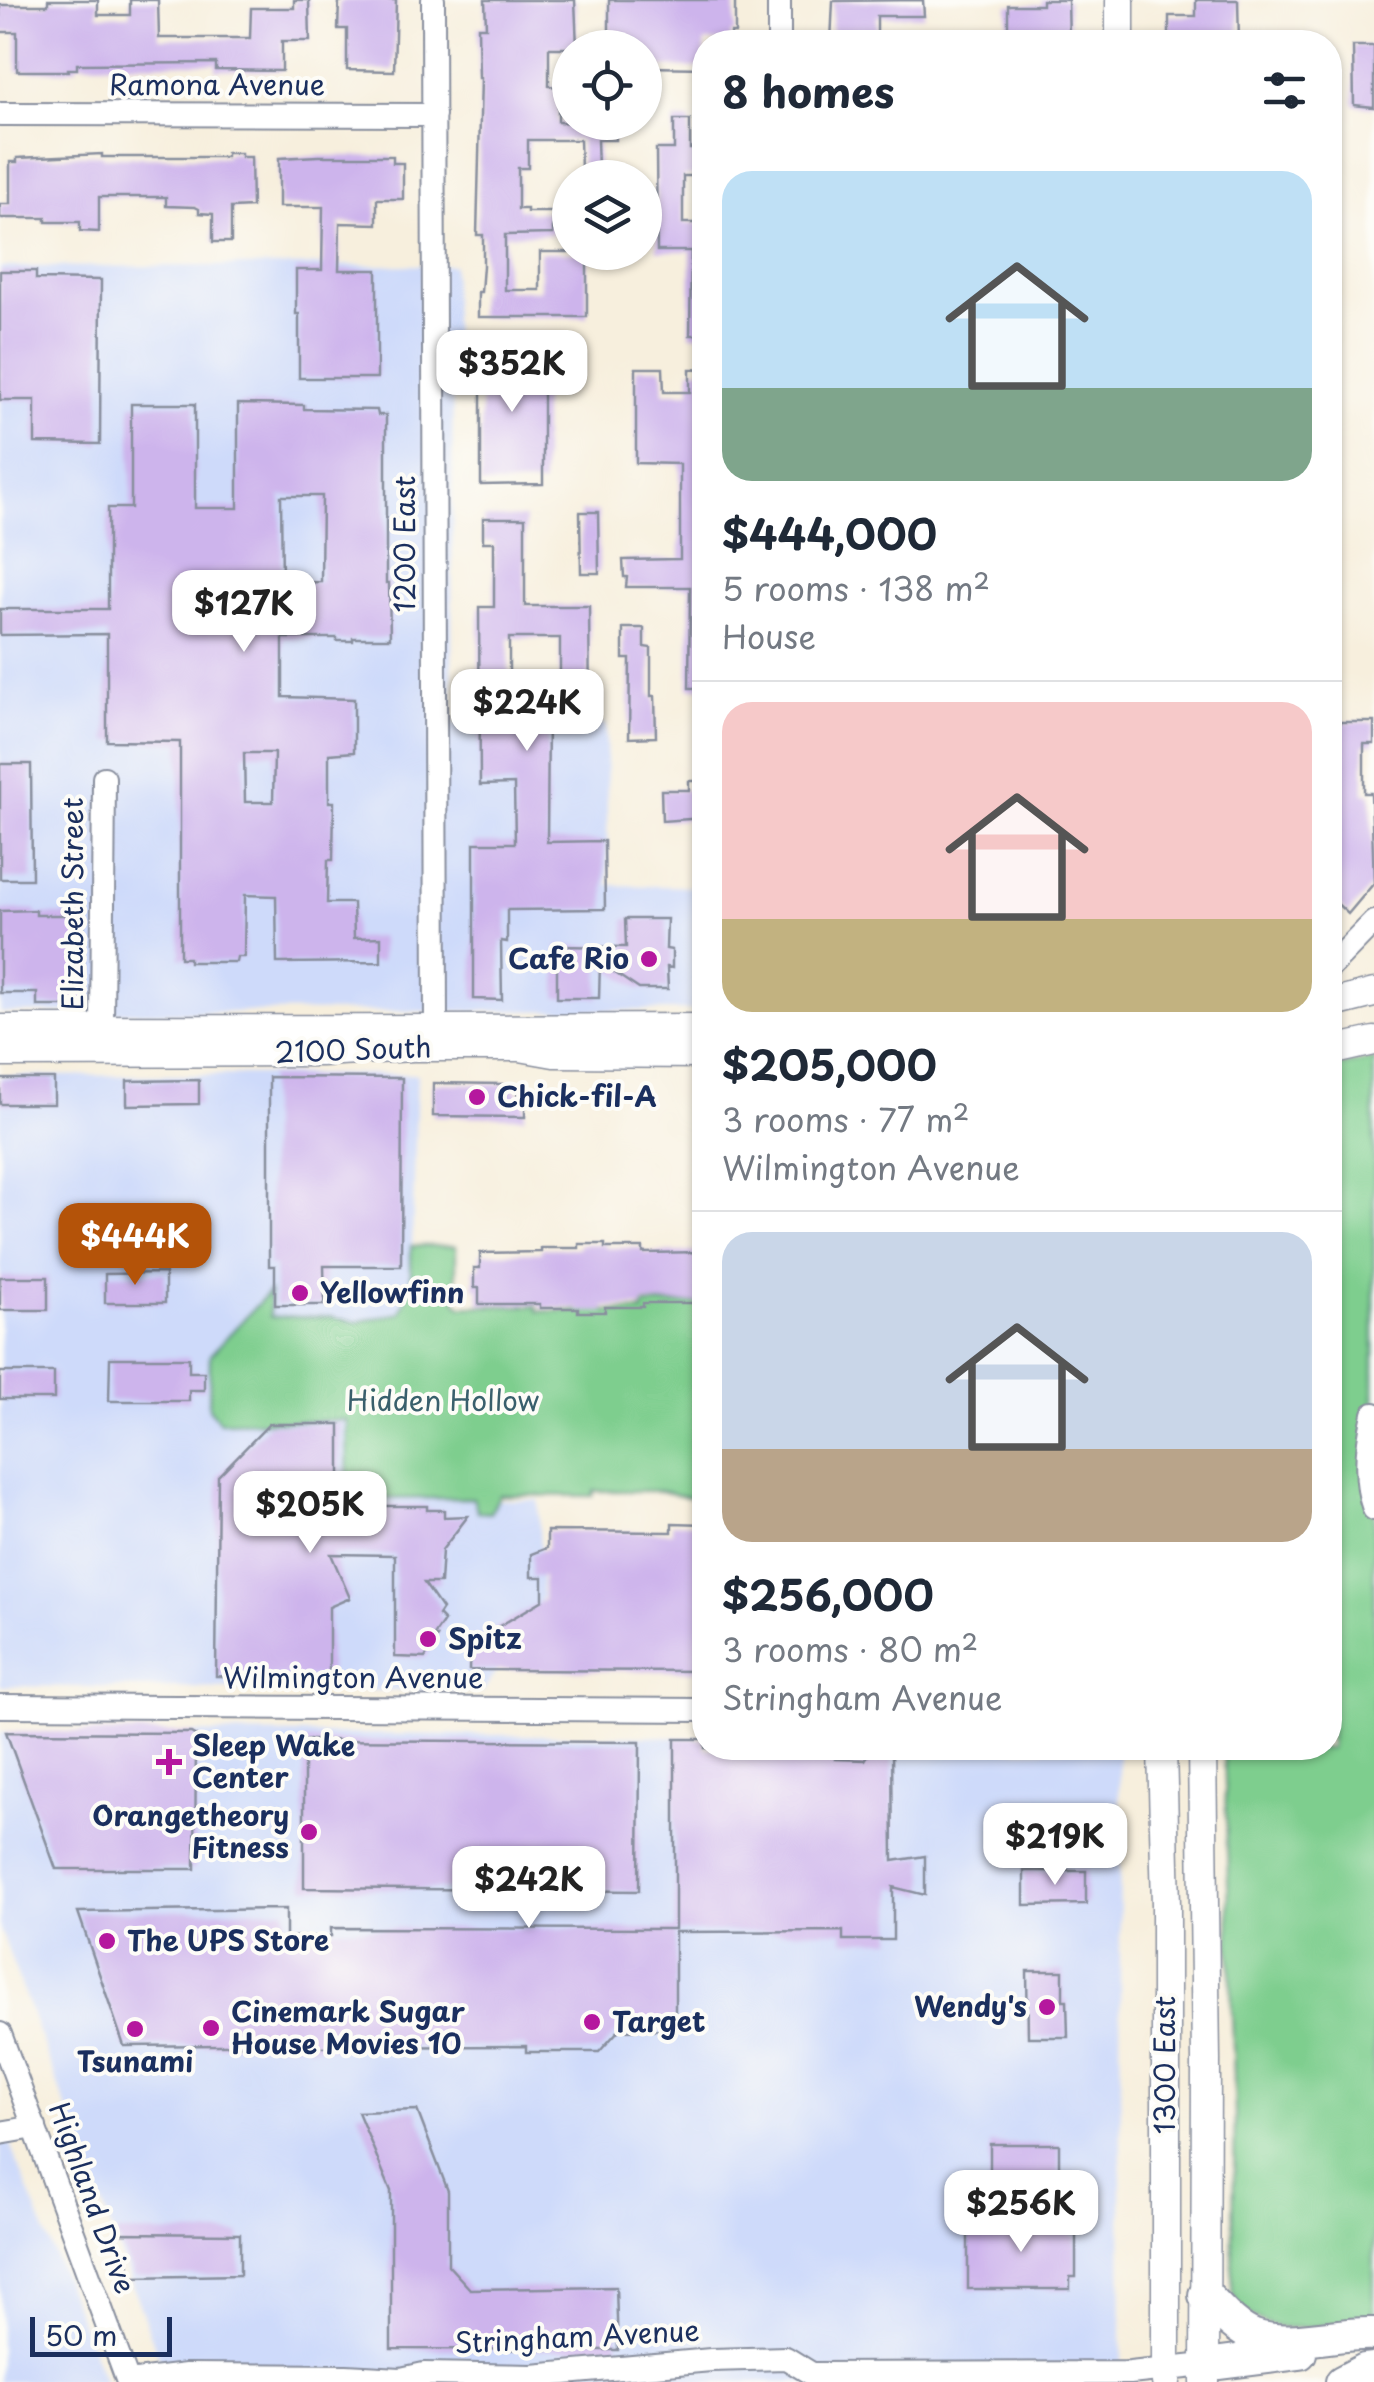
<!DOCTYPE html>
<meta charset="utf-8">
<style>
:root{--surface:#fff;--page:#f6f6f7;--text:#1f2937;--muted:#747a83;--line:#e0e1e3;--accent:#b45309}
body{margin:0;font-family:"Playpen Sans",sans-serif;background:var(--page);color:var(--text);height:100vh;display:flex;flex-direction:column;font-size:38px;white-space:nowrap}
*{box-sizing:border-box;margin:0}
p{font-size:32px;color:var(--muted)}
.icon{flex:none;width:55px;height:55px;fill:none;stroke:currentColor;stroke-width:2;stroke-linecap:round;stroke-linejoin:round}
.map{position:relative;flex:1;overflow:hidden}
.details{position:absolute;left:692px;top:30px;width:650px;height:1730px;display:flex;flex-direction:column;background:var(--surface);border-radius:40px;box-shadow:0 2px 8px #0004}
.details>*{flex:none}
.controls{position:absolute;left:552px;top:30px;display:grid;gap:20px}
.controls a{display:grid;place-items:center;width:110px;height:110px;border-radius:50%;background:var(--surface);box-shadow:0 2px 8px #0004;font-size:50px}
.scale{position:absolute;left:30px;bottom:25px;width:142px;box-sizing:border-box;padding-left:10px;border:5px solid #1b2f5e;border-top:0;font-size:28px;line-height:35px;white-space:nowrap;color:#1b2f5e;-webkit-text-stroke:8px #fdfcf7;paint-order:stroke}
.price{position:absolute;translate:-50% -85px;padding:0 22px;border-radius:20px;background:#fff;color:#222;font-size:32px;line-height:65px;filter:drop-shadow(0 2px 5px #0008)}
.price::after{content:'';position:absolute;left:50%;top:60px;width:30px;height:22px;margin-left:-15px;background:inherit;clip-path:polygon(0 0,100% 0,50% 100%)}
.price.active{background:var(--accent);color:#fff}
ul{padding:0;list-style:none}
li{display:grid;align-content:center;gap:20px;height:530px;padding:0 30px}
li+li{border-top:2px solid var(--line)}
li span{display:grid;place-items:center;height:310px;border-radius:30px;color:#555}
li>.icon{margin-inline-start:auto}
span .icon{width:180px;height:180px;fill:#fffc;stroke-width:1}
li b{font-size:42px}
h2{display:flex;justify-content:space-between;align-items:center;height:120px;padding:0 30px;font-size:42px}
.map>svg:first-child{display:block}
.built{fill:#cedafa}
.green{fill:#7ece8e;stroke:#4c7e76;stroke-width:2.5}
.building{fill:#cdb4ec;fill-rule:evenodd}
.lines{fill:none;stroke-linecap:round;stroke-linejoin:round}
.minor-casing{stroke:#898f9e;stroke-width:26}
.major-casing{stroke:#898f9e;stroke-width:31}
.highway-casing{stroke:#898f9e;stroke-width:36}
.minor{stroke:#fff;stroke-width:22}
.major{stroke:#fff;stroke-width:28}
.highway{stroke:#fff;stroke-width:32}
.poi-dot{fill:#b5179e;stroke:#fdfcf7;stroke-width:4}
.labels{text-anchor:middle;stroke-width:8;stroke-linejoin:round;paint-order:stroke}
.street-label{font-size:28px;fill:#1b2f5e;stroke:#fdfcf7}
.poi-label{font-size:28px;font-weight:bold;fill:#1b2f5e;stroke:#fdfcf7;text-anchor:start}
.park-label{font-size:28px;fill:#395f6c;stroke:#fdfcf7}
</style>
<div class="map">
<svg width="1374" height="2382" viewBox="0 0 1374 2382">
<rect width="100%" height="100%" fill="#fdfcf7"/>
<filter id="ink" filterUnits="userSpaceOnUse"><feTurbulence type="fractalNoise" baseFrequency=".01" numOctaves="2"/><feDisplacementMap in="SourceGraphic" scale="20" xChannelSelector="R" yChannelSelector="G"/><feConvolveMatrix kernelMatrix="1 2 1 2 8 2 1 2 1" color-interpolation-filters="sRGB"/></filter>
<filter id="wash" filterUnits="userSpaceOnUse"><feTurbulence type="fractalNoise" baseFrequency=".0048" numOctaves="4" result="noise"/><feDisplacementMap in="SourceGraphic" scale="40" xChannelSelector="R" yChannelSelector="G"/><feGaussianBlur stdDeviation="2.25" result="paint"/><feColorMatrix in="noise" values="0 0 0 0 0 0 0 0 0 0 0 0 0 0 0 0 0 1.4 0 .05"/><feComposite in="paint" operator="in"/></filter>
<g filter="url(#wash)">
<rect width="100%" height="100%" fill="#f7efdd"/>
<path class="built" d="M453,265l-1,458 154,1 2,161 97,2v123l-705,3v-746z
M417,1074l-6,213 -11,25 -43,10 -27,-5h-61l-1,-24 -58,62 -1,53 46,13 93,-1 1,79 189,1 4,97 -59,95 -483,-6v-610z
M0,1732l648,4 57,3v9h144l53,3 217,-2 3,633h-954l-168,-453z
M0,2119l105,263h-105z"/>
<path class="green" d="M1374,1059v1257c-48,8 -116,32 -142,-24l3,-178 -11,-366h106v-680z
M411,1246h45v55l5,5h76l1,5h105v-6l62,-2v195l-17,-1 -28,-6h-66l-1,5 -93,-1 -10,18 -12,-1 -5,-14 -125,1 -1,-79 -127,2 -11,-14 1,-53 59,-63 1,25h60l27,5 43,-9 11,-26z"/>
<g id="blocks">
<path class="building" d="M48,0h50v15h32v-15h28l1,38h91l1,-30h43v-8h15l1,41h-28v30l-66,-1v-7l-139,1v5h-9v2h-51v-39h-17v-27h48z
M347,0h49l-2,71 -47,-1v-41h-9l1,-27z
M485,0h90l2,48h-28v38l9,1v35l58,3v15h-19l1,29h-17l-1,-29h-52v28h-10v41h9v3h26v22l-48,1v55h35v-38h47v65h-109v-25h3l2,-26v-31h-6l4,-157h-2l-1,-51h8z
M609,0h126v33h-4v9h-26v26l-60,-1v-19h-36z
M923,0l1,16h-47v26h-46l2,-41z
M1042,0h26l1,42h-38l-1,-12h-22v-25h34z
M1196,0h42l1,42h-70v-26h27z
M1353,46h21v61l-20,-2z
M674,120h16v29h15v27h-22v47h22v112h-15l1,-84h-34l-1,-102h18z
M226,153h15v4h10l1,50 -21,1v34h-18v-28l-14,-1v-4l-4,-2 -29,-1v-9h-67v35l-19,-1v-9h-34v-4h-46v-14h10v-42h7v-4l85,-4v3h124z
M319,156h74v7h10v36h-26v25l-37,-1 -1,47h38v108h-78v-64h-3v-44h26l1,-63h-44v-49z
M0,271h36v8l65,1 -1,164 -65,-1v-43h-35z
M481,345h62v139l-62,1z
M636,368h27l1,24h26v-23h15v319h-16l1,-101h-64l1,-10h-3l-1,-17 57,-1v-95l-44,-1z
M131,404h64v104h43v-104l66,1v4l73,1 1,5h8v168h3l1,55h-37v3h-16v-3h-54v59l71,2v53l-25,2v48h5l-1,58h-5l-1,43h26l1,35 27,-1v25l-104,1 -1,-67 -31,-1 -1,62h-7l-1,5h-47v-4h-9v-216l-73,-1v-107l-107,1v-26h108v-101h23zM281,496h41l-1,86 -39,1zM244,753h30l-1,49h-28z
M580,512h18l1,61h-18z
M483,518h42v88h64l1,109h-42l-1,127 57,-1 1,68 -98,1v32l-6,-1 1,59 -28,-1v-156h41l-1,-59 -34,1 -1,-178h15v-65h-11zM509,638h51v47h-51z
M623,628h21v19l7,1v48h4l1,41 -27,1 1,-79h-7z
M1330,722h44v22h-10v49h7l3,90 -26,31 -18,-17z
M0,764h31l1,115h-32z
M689,781h16l-1,37 -42,3 -1,-31h28z
M36,910v5h48v91h-47v-13h-37v-82z
M625,919h42l-1,30 6,1v18l-5,-1 1,22h-29l-39,-26 -1,35h-42v-52l69,1z
M269,1077l133,1 -1,188h-77l1,39h-50v-39h-6z
M0,1079h54v25h-54z
M199,1080v24l-72,1v-24z
M433,1083l70,1 11,3 11,17v13l-92,-1z
M579,1244h26v4h38v5l62,-1v51h-62v4h-38v5h-27v-4h-38v-4h-61v-16h-5v-20h6v-15l61,-1v-4h38z
M165,1273v30h-60v-29z
M0,1277h48v33h-48z
M110,1358h79v14h15v18h-15v11h-80z
M0,1372h54v27h-54z
M269,1424h71v82h87v4h17v7l24,-1 -26,34 -2,33h-16l18,26 -4,6 6,6 -11,16h4l-12,21 -30,-1v-102l-64,-1 19,44 -21,9v70l-113,-1 2,-200z
M672,1523l33,1v147l-236,-1 1,-33h21v-6l52,-31v-23h-12v-23l16,-6v-17l125,1z
M6,1732l185,1 5,3 -1,133h-139z
M675,1739h30v9l131,2 -1,9 30,1 6,-10h21l1,111 32,-5v39l-32,-8v53h-50v-9l-168,1v97l-56,1 -20,22h-73v-6l-220,1v-3l-182,2 -46,-134 208,-3v28l45,-1v-8l344,1z
M304,1740l336,2 -1,149 -335,-3z
M1024,1871h62v33l-62,1z
M1027,1971h36v29h4l1,37h-40z
M417,2110l31,81v74l22,24 146,-2 2,63 -227,-1v-158l-33,-79z
M990,2144h69v49h-69z
M968,2222h103v13h5v42h-6v12h-102z
M115,2233l125,1v41l-106,2z"/>
</g>
</g>
<g filter="url(#ink)">
<use href="#blocks" fill-opacity="0" stroke="#898f9e" stroke-width="2.5"/>
<g class="lines">
<defs>
<path id="minor" d="M433,0l3,1028
M779,0v42
M0,114l434,1
M1330,967l44,-45
M102,1029l2,-251
M1374,1414c-7,30 -11,65 0,95
M0,1706l705,4
M0,2034l128,348
M0,2133l35,-6
M128,2382l58,-7 160,1 55,3 23,-5 108,2 179,-16 75,-2 26,16 318,-1 75,-8"/>
<path id="major" d="M1120,0v42
M1330,1004l44,-11
M0,1029c235,0 470,1 705,-1
M1330,1051l44,-10
M0,1053l321,-1 92,-5h107l34,6 151,1
M1162,1748l4,157v477
M1202,1748l4,312 -1,322"/>
<path id="highway" d="M1205,2295c15,15 29,33 49,41 35,12 83,-4 120,-2
M1205,2365l95,-12
M1342,2382l23,-12 9,-1"/>
</defs>
<use href="#minor" class="minor-casing"/>
<use href="#major" class="major-casing"/>
<use href="#highway" class="highway-casing"/>
<use href="#minor" class="minor"/>
<use href="#major" class="major"/>
<use href="#highway" class="highway"/>
</g>
</g>
<g class="poi-dot">
<circle cx="649" cy="959" r="10"/>
<circle cx="477" cy="1097" r="10"/>
<circle cx="300" cy="1293" r="10"/>
<circle cx="428" cy="1639" r="10"/>
<path d="M164 1747h10v10h10v10h-10v10h-10v-10h-10v-10h10z"/>
<circle cx="309" cy="1832" r="10"/>
<circle cx="107" cy="1941" r="10"/>
<circle cx="1047" cy="2007" r="10"/>
<circle cx="592" cy="2022" r="10"/>
<circle cx="211" cy="2028" r="10"/>
<circle cx="135" cy="2029" r="10"/>
</g>
<g class="labels">
<g class="street-label">
<text x="217" y="95">Ramona Avenue</text>
<text transform="translate(405 544) rotate(-90)" y="10">1200 East</text>
<text transform="translate(73 904) rotate(-90)" y="10">Elizabeth Street</text>
<text transform="translate(353 1050) rotate(-2)" y="10">2100 South</text>
<text x="353" y="1688">Wilmington Avenue</text>
<text transform="translate(1165 2065) rotate(-90)" y="10">1300 East</text>
<text transform="translate(92 2198) rotate(70)" y="10">Highland Drive</text>
<text transform="translate(577 2337) rotate(-3)" y="10">Stringham Avenue</text>
</g>
<g class="poi-label">
<text x="629" y="969" text-anchor="end">Cafe Rio</text>
<text x="497" y="1107">Chick-fil-A</text>
<text x="320" y="1303">Yellowfinn</text>
<text x="448" y="1649">Spitz</text>
<text x="192" y="1756">Sleep Wake<tspan x="192" dy="32">Center</tspan></text>
<text x="289" y="1826" text-anchor="end">Orangetheory<tspan x="289" dy="32">Fitness</tspan></text>
<text x="127" y="1951">The UPS Store</text>
<text x="1027" y="2017" text-anchor="end">Wendy's</text>
<text x="231" y="2022">Cinemark Sugar<tspan x="231" dy="32">House Movies 10</tspan></text>
<text x="612" y="2032">Target</text>
<text x="135" y="2072" text-anchor="middle">Tsunami</text>
</g>
<g class="park-label">
<text x="443" y="1411">Hidden Hollow</text>
</g>
</g>
</svg>
<div class="controls">
<a><svg class="icon" aria-label="locate" viewBox="0 0 24 24"><circle cx="12" cy="12" r="6"/><path d="M12 2v4M12 18v4M2 12h4M18 12h4"/></svg></a>
<a><svg class="icon" aria-label="layers" viewBox="0 0 24 24"><path d="M12 4l9 5-9 5-9-5zM3 14l9 5 9-5"/></svg></a>
</div>
<div class="scale">50 m</div>
<b class="price" style="left:512px;top:415px">$352K</b>
<b class="price" style="left:244px;top:655px">$127K</b>
<b class="price" style="left:527px;top:754px">$224K</b>
<b class="price active" style="left:135px;top:1288px">$444K</b>
<b class="price" style="left:310px;top:1556px">$205K</b>
<b class="price" style="left:1055px;top:1888px">$219K</b>
<b class="price" style="left:529px;top:1931px">$242K</b>
<b class="price" style="left:1021px;top:2255px">$256K</b>
<section class="details">
<h2>8 homes<svg class="icon" aria-label="filters" viewBox="0 0 24 24"><path d="M4 7h16M4 17h16"/><circle cx="9" cy="7" r="2"/><circle cx="15" cy="17" r="2"/></svg></h2>
<ul>
<li><span style="background:linear-gradient(#bfe0f5 70%,#7fa58c 0)"><svg class="icon" aria-label="home" viewBox="0 0 24 24"><path d="M3 11l9-7 9 7M6 9v11h12V9"/></svg></span><div><b>$444,000</b><p>5 rooms · 138 m²</p><p>House</p></div></li>
<li><span style="background:linear-gradient(#f6c9c9 70%,#c2b280 0)"><svg class="icon" aria-label="home" viewBox="0 0 24 24"><path d="M3 11l9-7 9 7M6 9v11h12V9"/></svg></span><div><b>$205,000</b><p>3 rooms · 77 m²</p><p>Wilmington Avenue</p></div></li>
<li><span style="background:linear-gradient(#c9d6e8 70%,#b9a48a 0)"><svg class="icon" aria-label="home" viewBox="0 0 24 24"><path d="M3 11l9-7 9 7M6 9v11h12V9"/></svg></span><div><b>$256,000</b><p>3 rooms · 80 m²</p><p>Stringham Avenue</p></div></li>
</ul>
</section>
</div>
